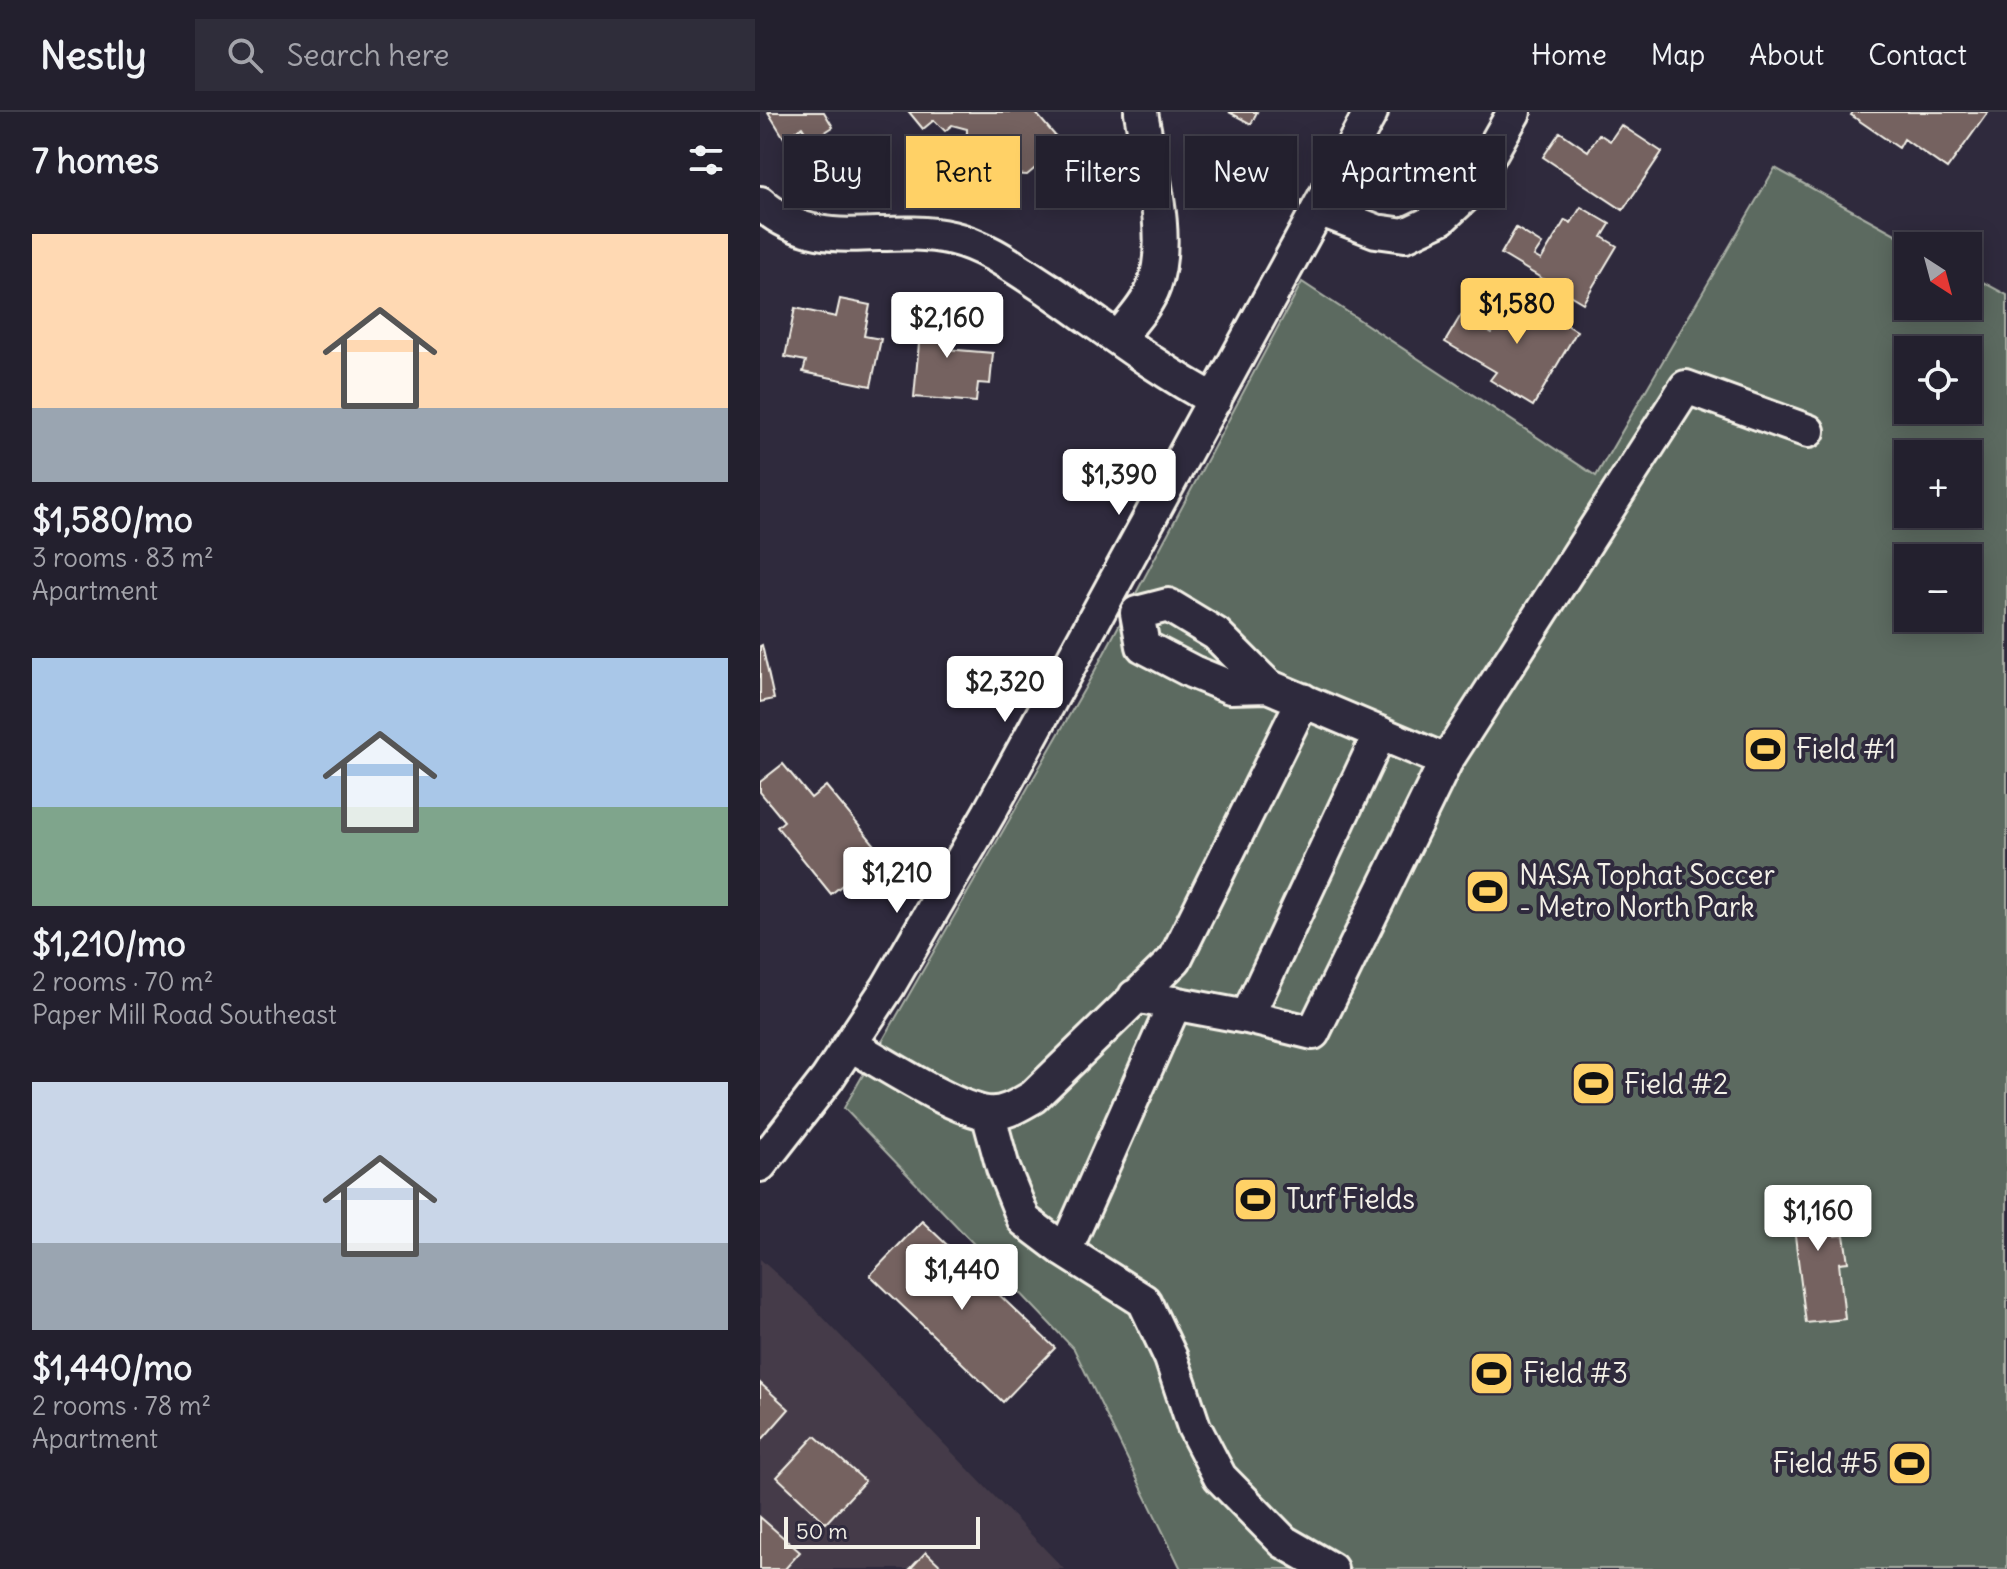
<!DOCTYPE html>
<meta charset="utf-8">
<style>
:root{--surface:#23202e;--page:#2f2d3a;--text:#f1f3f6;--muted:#a3a3aa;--line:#403e4a;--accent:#ffd166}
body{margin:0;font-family:Delius,sans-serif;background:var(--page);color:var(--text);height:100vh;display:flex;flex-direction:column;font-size:30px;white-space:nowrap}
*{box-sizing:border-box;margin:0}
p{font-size:26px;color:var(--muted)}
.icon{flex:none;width:44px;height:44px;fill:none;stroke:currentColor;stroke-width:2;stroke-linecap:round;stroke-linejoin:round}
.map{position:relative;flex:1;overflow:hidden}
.side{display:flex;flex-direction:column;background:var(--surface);width:760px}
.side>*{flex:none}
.top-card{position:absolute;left:24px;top:24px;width:760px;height:72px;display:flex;gap:16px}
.needle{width:52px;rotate:144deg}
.controls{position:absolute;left:1134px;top:120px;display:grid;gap:16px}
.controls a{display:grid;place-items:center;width:88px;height:88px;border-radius:0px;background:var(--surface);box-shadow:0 4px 20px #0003,0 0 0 2px var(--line);font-size:40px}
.scale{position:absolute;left:24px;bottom:20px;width:196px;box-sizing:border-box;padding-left:8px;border:4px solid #f4f1e8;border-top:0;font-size:22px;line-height:28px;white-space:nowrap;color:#f4f1e8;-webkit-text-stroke:6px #2f2a3d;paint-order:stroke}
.price{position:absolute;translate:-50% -68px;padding:0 18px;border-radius:8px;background:#fff;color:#222;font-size:26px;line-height:52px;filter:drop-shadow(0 2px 4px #0008)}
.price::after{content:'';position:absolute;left:50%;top:48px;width:24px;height:18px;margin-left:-12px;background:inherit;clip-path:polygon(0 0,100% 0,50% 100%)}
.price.on{background:var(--accent);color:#111}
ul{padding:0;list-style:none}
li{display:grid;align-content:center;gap:16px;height:424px;padding:0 32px}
li span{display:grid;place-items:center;height:248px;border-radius:0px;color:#555}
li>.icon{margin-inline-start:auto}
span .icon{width:144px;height:144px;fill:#fffc;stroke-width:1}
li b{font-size:34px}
h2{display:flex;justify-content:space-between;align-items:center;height:96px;padding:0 32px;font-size:34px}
.tag{padding:0 28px;border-radius:0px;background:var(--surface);box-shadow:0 4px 20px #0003,0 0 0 2px var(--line);font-size:28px;line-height:72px}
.tag.on{background:var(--accent);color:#111}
header{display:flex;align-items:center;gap:48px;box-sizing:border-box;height:112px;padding:0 40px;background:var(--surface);border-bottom:2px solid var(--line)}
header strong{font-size:38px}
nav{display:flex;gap:44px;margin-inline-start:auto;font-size:28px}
.search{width:560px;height:72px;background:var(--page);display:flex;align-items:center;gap:20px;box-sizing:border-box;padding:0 28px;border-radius:0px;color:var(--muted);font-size:30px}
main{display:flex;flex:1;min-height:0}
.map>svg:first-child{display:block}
.built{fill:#443b48}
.green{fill:#5c6b61;stroke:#a8aea4;stroke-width:2;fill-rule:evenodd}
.building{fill:#756261;stroke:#f4f1e8;stroke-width:2}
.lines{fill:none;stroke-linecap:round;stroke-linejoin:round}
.minor-casing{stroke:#f4f1e8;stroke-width:38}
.minor{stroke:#2f2a3d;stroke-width:32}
.labels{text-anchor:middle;stroke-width:8;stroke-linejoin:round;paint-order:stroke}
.poi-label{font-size:28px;fill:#f4f1e8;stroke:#2f2a3d;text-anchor:start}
</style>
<header>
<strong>Nestly</strong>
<div class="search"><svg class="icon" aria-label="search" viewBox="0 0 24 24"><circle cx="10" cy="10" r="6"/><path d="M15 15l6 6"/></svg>Search here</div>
<nav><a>Home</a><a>Map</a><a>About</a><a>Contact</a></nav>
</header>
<main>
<section class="side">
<h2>7 homes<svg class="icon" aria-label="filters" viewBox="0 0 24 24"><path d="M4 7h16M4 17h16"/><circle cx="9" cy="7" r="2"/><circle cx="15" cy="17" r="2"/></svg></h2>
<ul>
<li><span style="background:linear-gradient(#ffd9b3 70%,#9aa5b1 0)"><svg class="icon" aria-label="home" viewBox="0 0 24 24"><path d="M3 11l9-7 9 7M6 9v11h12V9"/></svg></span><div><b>$1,580/mo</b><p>3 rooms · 83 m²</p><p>Apartment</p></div></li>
<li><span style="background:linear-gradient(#a9c7e8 60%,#7fa58c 0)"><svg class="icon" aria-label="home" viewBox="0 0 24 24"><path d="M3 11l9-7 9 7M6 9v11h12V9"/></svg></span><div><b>$1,210/mo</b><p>2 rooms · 70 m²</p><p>Paper Mill Road Southeast</p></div></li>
<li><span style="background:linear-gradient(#c9d6e8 65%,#9aa5b1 0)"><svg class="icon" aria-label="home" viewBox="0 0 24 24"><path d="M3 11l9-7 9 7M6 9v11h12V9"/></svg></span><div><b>$1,440/mo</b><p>2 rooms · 78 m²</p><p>Apartment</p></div></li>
</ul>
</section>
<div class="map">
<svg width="1247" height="1457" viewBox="0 0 1247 1457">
<rect width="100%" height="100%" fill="#2f2a3d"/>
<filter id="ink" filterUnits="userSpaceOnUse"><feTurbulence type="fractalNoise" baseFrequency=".0125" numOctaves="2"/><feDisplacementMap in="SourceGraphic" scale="16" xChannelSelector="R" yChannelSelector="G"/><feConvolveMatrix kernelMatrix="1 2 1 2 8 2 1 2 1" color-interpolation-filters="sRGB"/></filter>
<g filter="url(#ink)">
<path class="built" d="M0,1147l52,47 252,263h-304z"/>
<path class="green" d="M1015,56l142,78h-9v60h60v-32l39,21v1274h-826l-107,-220 -230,-241 249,-434 209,-392 294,194zM1148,238h60v60h-60zM1148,342h60v60h-60zM1148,446h60v60h-60z"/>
<path class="building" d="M8,0h56l9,15 -22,14 -9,-14 -18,11z
M149,0h126l28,33 -36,30 -15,-1 -4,19 -22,-1 1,-20 -21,-2 1,-41 -15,-4 -7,6 -11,-11 -11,9z
M469,0h28l-6,12z
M1093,0h135l-41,57 -43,-30 -5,9 -48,-33z
M861,13l41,27 -39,58 -80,-53 17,-25 28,19 11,-17 11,7z
M821,95l29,17 -8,13 15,9 -34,57 -82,-49 15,-26 26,16 -8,12 7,4 24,-40 6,3z
M758,178l35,21 -3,4 27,16 -44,75 -43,-26 6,-8 -51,-30 16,-27 31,18z
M80,187l30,6 -6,31 17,3 -10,47 -68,-14 3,-11 -21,-4 10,-49 41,9z
M163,188l28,2 -5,47 47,4 -3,31 -12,-1 -2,19 -62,-5z
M2,533l12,54 -14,3v-56z
M23,652l28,34 15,-12 53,64 -17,13 3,4 -34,27 -54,-67 7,-6 -24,-29v-10z
M1068,1071l7,53 9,-1 4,27 -9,1 6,56 -39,4 -17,-135z
M162,1109l133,127 -52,54 -133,-127z
M0,1271l29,26 -29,33z
M55,1324l50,45 -39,42 -49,-46z
M0,1405l40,35 -15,17h-25z
M166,1440l18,17h-34z"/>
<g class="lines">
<defs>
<path id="minor" d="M0,91c60,54 122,19 192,35 35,8 66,32 96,51 55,38 108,80 167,111
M559,97l57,22 29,4 36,-17 27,-25 46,-81
M359,225c12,-15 29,-33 35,-51 18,-50 -5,-123 -13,-174
M686,649l240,-374 122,44
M375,884l112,21 66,16 133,-272 -178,-75 -52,-52 -48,-29 -31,8 6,33 50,26 37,15 38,-1
M487,905l133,-284
M91,933c33,18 102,64 136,68 17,2 32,-8 46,-16l142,-138 128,-259
M228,1001l15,55 21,52 41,31 79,50 27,57 23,69 26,50 64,65 47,27
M0,1053l67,-86 61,-92 101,-174 382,-701
M305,1139l110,-248"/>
</defs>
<use href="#minor" class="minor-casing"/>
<use href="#minor" class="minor"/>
</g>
</g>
<defs>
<symbol id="stadium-square" viewBox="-11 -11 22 22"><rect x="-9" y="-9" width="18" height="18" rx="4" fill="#ffd166" stroke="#2f2a3d"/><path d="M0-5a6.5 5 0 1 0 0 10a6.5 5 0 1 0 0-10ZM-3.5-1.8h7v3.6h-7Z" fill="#111"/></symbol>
</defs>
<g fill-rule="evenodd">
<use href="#stadium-square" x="980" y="612" width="51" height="51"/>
<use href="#stadium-square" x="702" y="754" width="51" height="51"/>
<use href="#stadium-square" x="808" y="946" width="51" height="51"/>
<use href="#stadium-square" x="470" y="1062" width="51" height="51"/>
<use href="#stadium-square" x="706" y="1236" width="51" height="51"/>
<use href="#stadium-square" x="1124" y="1326" width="51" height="51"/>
</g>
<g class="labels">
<g class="poi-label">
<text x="1036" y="647">Field #1</text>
<text x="759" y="773">NASA Tophat Soccer<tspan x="759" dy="32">- Metro North Park</tspan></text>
<text x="864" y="982">Field #2</text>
<text x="526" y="1097">Turf Fields</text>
<text x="763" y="1271">Field #3</text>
<text x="1118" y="1361" text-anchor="end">Field #5</text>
</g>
</g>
</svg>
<div class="controls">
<a><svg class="needle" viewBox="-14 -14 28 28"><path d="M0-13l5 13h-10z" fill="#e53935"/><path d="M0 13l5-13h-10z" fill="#a3a3aa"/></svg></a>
<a><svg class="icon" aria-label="locate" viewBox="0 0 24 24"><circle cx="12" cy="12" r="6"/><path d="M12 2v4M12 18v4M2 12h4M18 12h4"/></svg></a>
<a>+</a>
<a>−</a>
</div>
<div class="scale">50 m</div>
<b class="price on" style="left:757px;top:234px">$1,580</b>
<b class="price" style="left:187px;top:248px">$2,160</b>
<b class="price" style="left:359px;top:405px">$1,390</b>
<b class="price" style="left:245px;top:612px">$2,320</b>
<b class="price" style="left:137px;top:803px">$1,210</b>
<b class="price" style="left:1058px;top:1141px">$1,160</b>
<b class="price" style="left:202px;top:1200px">$1,440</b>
<div class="top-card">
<a class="tag">Buy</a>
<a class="tag on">Rent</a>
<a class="tag">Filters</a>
<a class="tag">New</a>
<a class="tag">Apartment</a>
</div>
</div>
</main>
